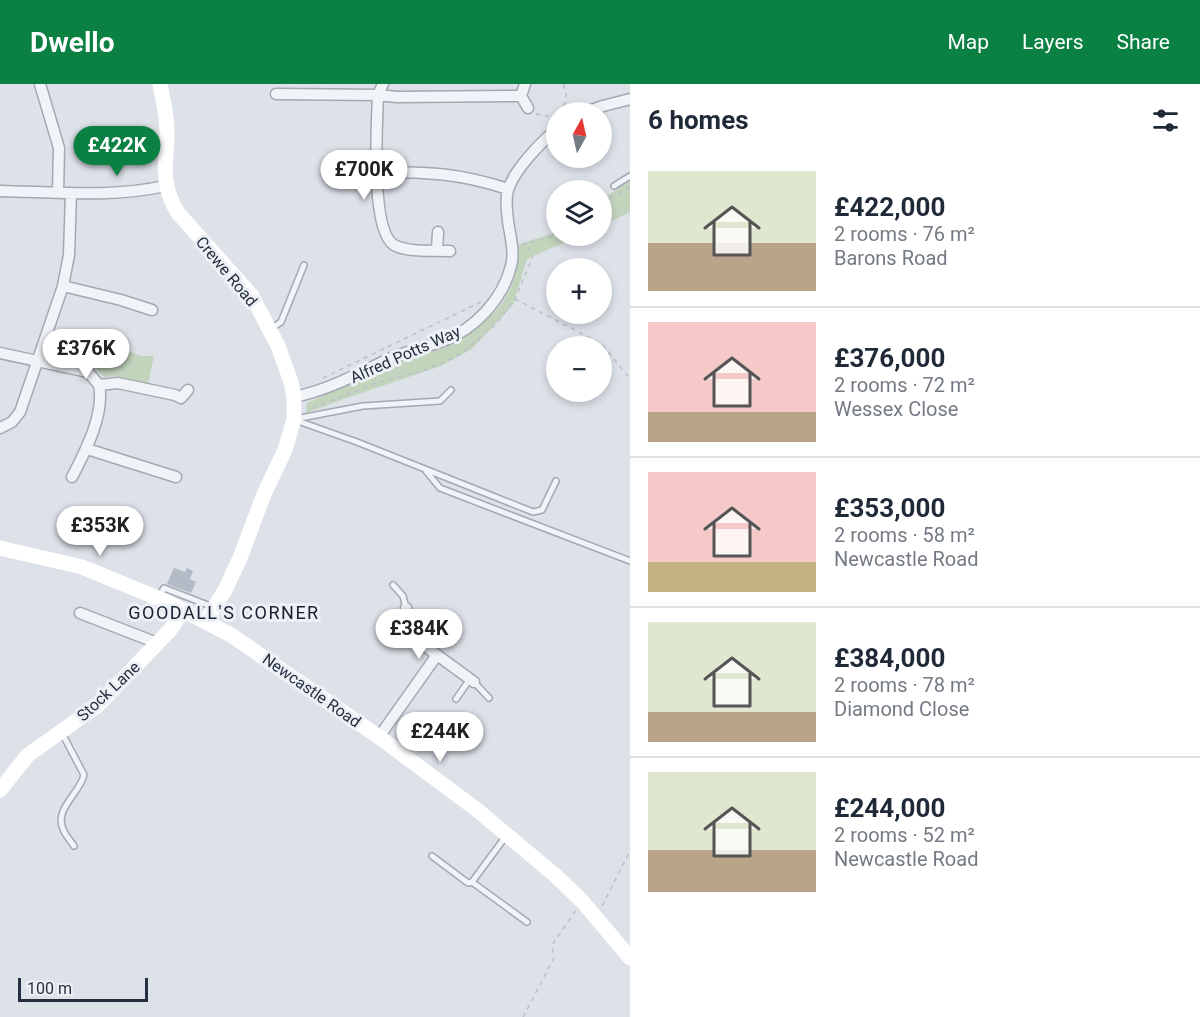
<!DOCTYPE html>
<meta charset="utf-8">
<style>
:root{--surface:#fff;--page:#f6f6f7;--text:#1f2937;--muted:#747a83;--line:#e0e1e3;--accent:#0b8043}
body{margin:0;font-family:Roboto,sans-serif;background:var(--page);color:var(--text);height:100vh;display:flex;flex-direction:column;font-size:22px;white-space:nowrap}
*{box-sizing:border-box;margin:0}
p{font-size:20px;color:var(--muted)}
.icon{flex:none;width:33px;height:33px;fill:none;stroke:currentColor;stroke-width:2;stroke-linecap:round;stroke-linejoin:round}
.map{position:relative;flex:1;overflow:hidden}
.sheet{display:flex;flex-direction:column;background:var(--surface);width:570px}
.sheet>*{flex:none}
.needle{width:39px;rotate:8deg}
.buttons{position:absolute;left:546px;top:18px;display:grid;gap:12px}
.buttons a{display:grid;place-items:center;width:66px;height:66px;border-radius:50%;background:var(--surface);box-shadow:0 3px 9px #0003;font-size:30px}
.scale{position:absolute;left:18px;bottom:15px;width:130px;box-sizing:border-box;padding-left:6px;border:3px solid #252f41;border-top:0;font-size:16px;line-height:21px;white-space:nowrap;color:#252f41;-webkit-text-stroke:4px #edf1f6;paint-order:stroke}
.price{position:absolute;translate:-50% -51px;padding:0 14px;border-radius:21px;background:#fff;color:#222;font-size:20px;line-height:39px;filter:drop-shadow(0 2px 3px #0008)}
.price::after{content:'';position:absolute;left:50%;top:36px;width:18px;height:14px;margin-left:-9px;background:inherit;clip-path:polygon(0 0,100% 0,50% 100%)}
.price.current{background:var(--accent);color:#fff}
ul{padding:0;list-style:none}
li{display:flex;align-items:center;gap:18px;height:150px;padding:0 18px}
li+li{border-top:2px solid var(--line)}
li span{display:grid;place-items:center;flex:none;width:168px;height:120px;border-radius:0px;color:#555}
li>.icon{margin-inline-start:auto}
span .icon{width:72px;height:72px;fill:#fffc;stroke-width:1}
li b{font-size:26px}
h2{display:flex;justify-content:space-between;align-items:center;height:72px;padding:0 18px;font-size:26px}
header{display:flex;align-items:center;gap:36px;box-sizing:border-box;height:84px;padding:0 30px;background:var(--accent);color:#fff}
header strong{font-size:28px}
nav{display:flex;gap:33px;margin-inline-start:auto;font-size:21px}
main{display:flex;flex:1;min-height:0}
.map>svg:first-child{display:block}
.green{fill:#c3d4bd}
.building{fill:#b4bbc6}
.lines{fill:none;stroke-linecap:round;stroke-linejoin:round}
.lane-casing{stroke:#a2a9b3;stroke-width:8}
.street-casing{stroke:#a2a9b3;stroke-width:13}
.path{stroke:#bbc0c8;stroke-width:1.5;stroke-dasharray:4.5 4.5;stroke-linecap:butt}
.lane{stroke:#f0f3f7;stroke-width:5}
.street{stroke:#f0f3f7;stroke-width:10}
.secondary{stroke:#fff;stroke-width:15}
.labels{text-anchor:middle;stroke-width:6;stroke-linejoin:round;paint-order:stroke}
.street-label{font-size:16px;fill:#252f41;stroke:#edf1f6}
.neighbourhood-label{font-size:18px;letter-spacing:1.5px;fill:#182031;stroke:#edf1f6}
</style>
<header>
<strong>Dwello</strong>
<nav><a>Map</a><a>Layers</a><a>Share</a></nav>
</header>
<main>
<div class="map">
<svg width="630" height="933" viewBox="0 0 630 933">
<rect width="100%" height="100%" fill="#dde2e9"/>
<path class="green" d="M630,96v32l-28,14v-27z
M556,146v6h23l-52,23 -14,46 -41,44 -31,17 -97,33 -38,14 1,-10c31,-14 61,-28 92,-41 62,-25 118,-37 120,-118l32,-10z
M87,251l54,21h13l-6,28 -31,-8 -13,1 -8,-8 -20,-7z"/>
<path class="building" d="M174,484l11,4 2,-4 6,3 -3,8 6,3 -5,11 -24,-9z"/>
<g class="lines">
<defs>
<path id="lane" d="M614,102l16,-10
M271,245l10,-7 23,-57
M295,335l68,-13 77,-5 11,-11
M295,336l62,22 176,70 9,-2 14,-29
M426,387l14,17 190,73
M393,501l10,11 3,12
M159,513l5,-9 49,19
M474,598l15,16
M456,615l14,-20
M62,649l22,42c-4,18 -30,34 -21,54 2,6 7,11 11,17
M432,772l36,27 4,-1 34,-46
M472,798l55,40"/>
<path id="street" d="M40,0l19,64 -1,44
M383,0l-5,11c-1,28 -8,135 16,150 15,8 39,5 56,6
M525,0l-4,12 7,12
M276,10l102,1 19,2 124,-1
M586,28l17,-6 27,-7
M377,88c51,0 82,1 131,17
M0,107c54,1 112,7 165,-5
M437,166l1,-18
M63,202l58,14 31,10
M0,269l88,19 11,13
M294,313c35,-7 65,-24 97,-39 17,-7 35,-11 52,-17 32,-12 60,-42 68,-75 4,-14 -1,-30 -3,-45 -1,-10 -3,-21 0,-31 6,-20 33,-48 48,-60
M0,344l12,-6 8,-10 43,-126 6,-31 2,-62
M87,365l89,28
M72,393c13,-25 33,-63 27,-92l19,-2 57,12 6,3 7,-8
M406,524l11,31 5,5 52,38
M80,529l77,30
M396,540l13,-4
M379,653l58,-82"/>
</defs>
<use href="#lane" class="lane-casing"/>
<use href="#street" class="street-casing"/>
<path class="path" d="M557,28c11,-8 11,-16 6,-28
M536,30l12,2 8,-3
M602,118l28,-15
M522,161l28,-8 6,-5
M515,215l87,45 28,35
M323,294l158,-76
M313,324l63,-25 50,-13 35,-16 35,-30 19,-25 18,-43 -6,-12
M602,822l28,-55
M523,933l31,-59 -2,-13 24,-35"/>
<use href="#lane" class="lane"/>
<use href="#street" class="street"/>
<path class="secondary" d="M160,0c3,16 7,31 7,47 0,33 -8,51 11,82l74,83 26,50 13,36 3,15v22l-9,31 -21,44 -24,64 -15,32 -19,31
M0,464l82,19 83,34 66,34 148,102 97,72 80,67 26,25 48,57
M0,706l28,-35 69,-49 73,-76 14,-20"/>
</g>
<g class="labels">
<g class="street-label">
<text transform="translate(227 187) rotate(50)" y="6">Crewe Road</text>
<text transform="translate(405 270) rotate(-24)" y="6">Alfred Potts Way</text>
<text transform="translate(312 606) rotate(35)" y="6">Newcastle Road</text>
<text transform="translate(108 607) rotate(-43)" y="6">Stock Lane</text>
</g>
<g class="neighbourhood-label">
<text x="224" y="535">GOODALL'S CORNER</text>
</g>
</g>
</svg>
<div class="buttons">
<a><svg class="needle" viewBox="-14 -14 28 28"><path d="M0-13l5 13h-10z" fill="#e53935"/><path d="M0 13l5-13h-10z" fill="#747a83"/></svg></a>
<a><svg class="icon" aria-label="layers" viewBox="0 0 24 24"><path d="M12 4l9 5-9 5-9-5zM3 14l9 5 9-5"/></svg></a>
<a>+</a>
<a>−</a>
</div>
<div class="scale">100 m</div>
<b class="price current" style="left:117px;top:93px">£422K</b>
<b class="price" style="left:364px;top:117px">£700K</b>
<b class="price" style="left:86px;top:296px">£376K</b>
<b class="price" style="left:100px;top:473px">£353K</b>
<b class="price" style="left:419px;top:576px">£384K</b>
<b class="price" style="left:440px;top:679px">£244K</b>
</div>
<section class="sheet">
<h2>6 homes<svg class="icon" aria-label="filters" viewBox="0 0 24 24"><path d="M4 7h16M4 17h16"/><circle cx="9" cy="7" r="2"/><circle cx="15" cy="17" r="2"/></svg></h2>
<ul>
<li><span style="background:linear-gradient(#dfe7d0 60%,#b9a48a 0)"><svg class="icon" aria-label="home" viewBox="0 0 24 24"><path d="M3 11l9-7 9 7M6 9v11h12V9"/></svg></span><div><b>£422,000</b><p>2 rooms · 76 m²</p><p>Barons Road</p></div></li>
<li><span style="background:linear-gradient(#f6c9c9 75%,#b9a48a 0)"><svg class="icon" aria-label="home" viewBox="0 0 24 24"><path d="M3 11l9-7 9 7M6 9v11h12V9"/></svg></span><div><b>£376,000</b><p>2 rooms · 72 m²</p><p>Wessex Close</p></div></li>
<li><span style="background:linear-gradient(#f6c9c9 75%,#c2b280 0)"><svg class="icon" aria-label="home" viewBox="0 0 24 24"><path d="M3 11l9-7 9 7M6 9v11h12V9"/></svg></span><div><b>£353,000</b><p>2 rooms · 58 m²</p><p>Newcastle Road</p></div></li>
<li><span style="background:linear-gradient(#dfe7d0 75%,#b9a48a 0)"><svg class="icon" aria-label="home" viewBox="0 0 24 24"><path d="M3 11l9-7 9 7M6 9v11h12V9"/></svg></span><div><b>£384,000</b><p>2 rooms · 78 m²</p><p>Diamond Close</p></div></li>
<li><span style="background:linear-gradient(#dfe7d0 65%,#b9a48a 0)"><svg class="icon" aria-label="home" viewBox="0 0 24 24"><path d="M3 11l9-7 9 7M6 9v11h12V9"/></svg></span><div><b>£244,000</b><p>2 rooms · 52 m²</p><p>Newcastle Road</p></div></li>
</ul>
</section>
</main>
